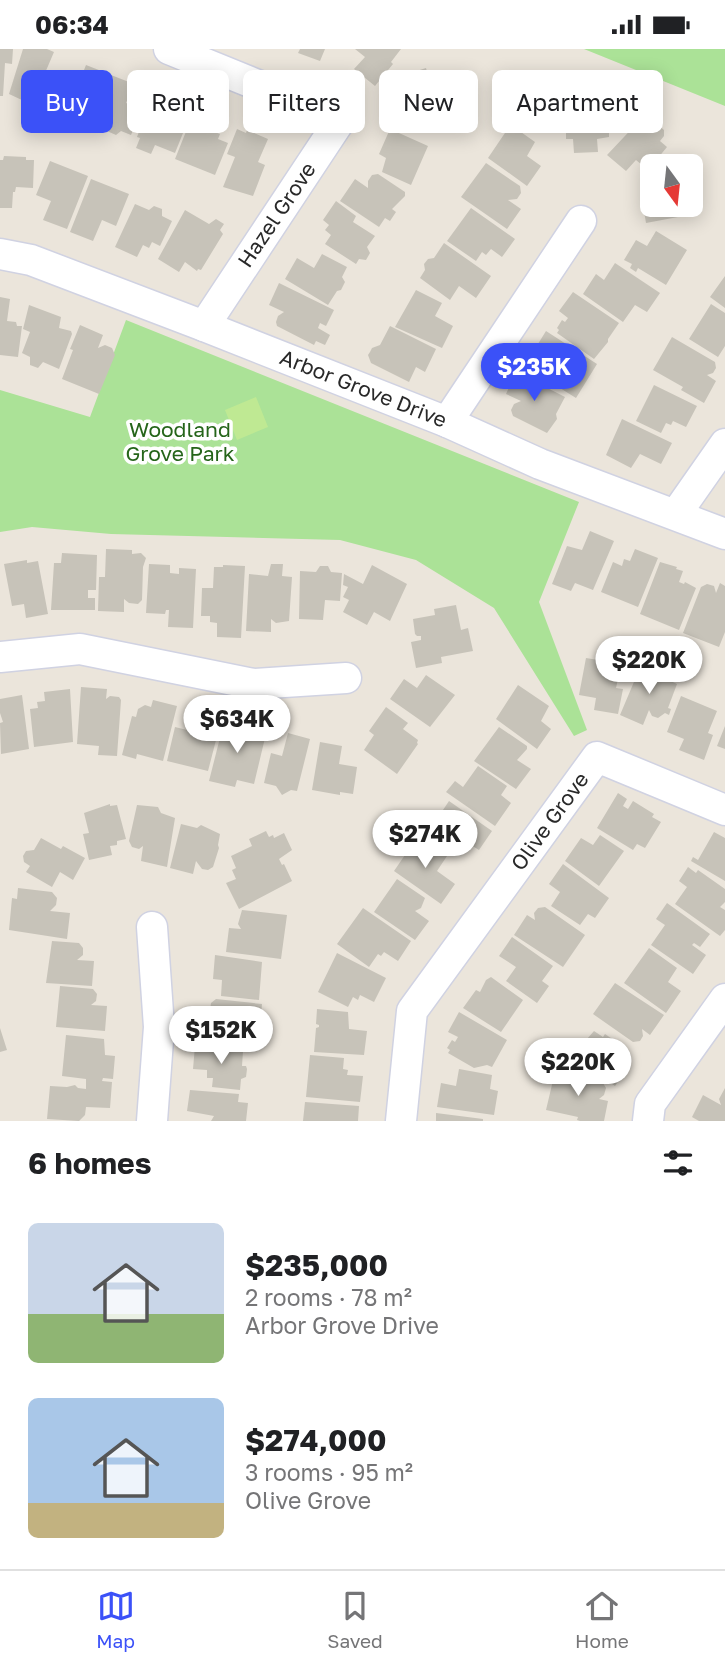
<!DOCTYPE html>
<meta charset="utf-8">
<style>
:root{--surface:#fff;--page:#f6f6f6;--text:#202124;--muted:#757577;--line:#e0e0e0;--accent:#3b51f8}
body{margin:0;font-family:"Golos Text",sans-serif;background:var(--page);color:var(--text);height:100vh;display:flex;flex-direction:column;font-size:26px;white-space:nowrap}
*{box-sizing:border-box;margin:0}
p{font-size:23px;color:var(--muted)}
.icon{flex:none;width:38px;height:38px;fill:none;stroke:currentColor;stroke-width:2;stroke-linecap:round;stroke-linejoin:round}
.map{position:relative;height:1072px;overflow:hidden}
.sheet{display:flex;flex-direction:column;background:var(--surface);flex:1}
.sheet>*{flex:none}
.hud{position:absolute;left:21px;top:21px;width:684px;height:63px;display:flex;gap:14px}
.needle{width:46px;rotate:165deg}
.fabs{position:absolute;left:640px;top:105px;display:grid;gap:14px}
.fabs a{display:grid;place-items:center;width:63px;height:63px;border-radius:10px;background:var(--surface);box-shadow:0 4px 18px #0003;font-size:35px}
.price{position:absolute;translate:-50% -60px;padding:0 16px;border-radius:24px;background:#fff;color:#222;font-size:23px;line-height:46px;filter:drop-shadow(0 2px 4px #0008)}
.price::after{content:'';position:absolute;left:50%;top:42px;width:21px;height:16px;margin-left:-10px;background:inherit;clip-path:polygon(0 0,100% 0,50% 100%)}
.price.active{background:var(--accent);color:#fff}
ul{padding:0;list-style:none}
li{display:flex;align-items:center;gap:21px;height:175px;padding:0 28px}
li span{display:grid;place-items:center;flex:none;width:196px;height:140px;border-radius:10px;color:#555}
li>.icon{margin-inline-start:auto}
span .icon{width:84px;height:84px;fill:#fffc;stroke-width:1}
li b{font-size:30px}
h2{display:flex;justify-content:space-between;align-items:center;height:84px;padding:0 28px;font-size:30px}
.chip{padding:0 24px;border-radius:10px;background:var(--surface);box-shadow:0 4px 18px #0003;font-size:24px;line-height:63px}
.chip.active{background:var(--accent);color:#fff}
.status{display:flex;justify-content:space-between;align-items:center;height:49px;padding:0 35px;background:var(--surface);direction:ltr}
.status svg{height:19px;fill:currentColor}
.tab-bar{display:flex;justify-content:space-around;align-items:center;height:98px;border-top:2px solid var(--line);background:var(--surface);font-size:19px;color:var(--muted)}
.tab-bar a{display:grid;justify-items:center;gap:4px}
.tab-bar .active{color:var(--accent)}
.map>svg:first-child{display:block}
.green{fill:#abe297}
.pitch{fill:#bfe993}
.building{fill:#c7c3b9}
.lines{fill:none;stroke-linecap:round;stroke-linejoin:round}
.minor-casing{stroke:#d0d2e2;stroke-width:33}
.minor{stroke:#fff;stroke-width:30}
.labels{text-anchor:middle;stroke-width:7;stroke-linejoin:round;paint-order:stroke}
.street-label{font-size:21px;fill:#292929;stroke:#fff}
.park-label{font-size:21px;fill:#25651a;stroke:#fff}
</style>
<div class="status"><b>06:34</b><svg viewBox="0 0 49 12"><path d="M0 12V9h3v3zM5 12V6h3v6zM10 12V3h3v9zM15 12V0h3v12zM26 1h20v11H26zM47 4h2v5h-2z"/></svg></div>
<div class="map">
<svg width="725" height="1072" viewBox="0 0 725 1072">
<rect width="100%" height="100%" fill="#ebe5db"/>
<path class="green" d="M584,0h141v57z
M126,271l453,182 -40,100 48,128 -13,6 -80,-128 -78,-48 -76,-20 -229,-6 -79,-7 -32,5v-142l90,27z"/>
<path class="pitch" d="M256,348l12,30 -31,13 -12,-30z"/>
<path class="building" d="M0,0h13l-1,15 -7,-1 -2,33h-3z
M23,0h24l7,3 -9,21 14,5 -12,31 -10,-2 -28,-13z
M300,0h25l-5,12 -22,-8z
M355,0h46l-10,13 2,2 -18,22 -21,-17 11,-12z
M86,16l23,9 -21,52 -38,-15 12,-30 10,3 2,-6 6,2z
M426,19l3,11 3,-1 5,10 6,22 -54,15 -8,-25 20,-6 -4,-14 1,-3z
M111,26l23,9 -8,19 16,6 -11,26 -10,-4 -5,4 -25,-11z
M171,50l22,9 -18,45 -20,-8 -4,9 -15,-6 4,-10 -3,-1 13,-34 13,3 3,2 -1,4z
M569,50h8l4,5 15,-1 1,17 12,-1v18l-12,2 1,13 -24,1 -1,-14h-7v-6h-10l-1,-28h11z
M195,60l25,10 -5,13 5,2 -2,5 10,4 -13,32 -40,-16z
M506,64l9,6 -4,6 24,17 -8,14 14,10 -14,20 -39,-28 21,-31 -8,-7z
M640,71l10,9 8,-4 6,5v6l-4,5 7,6 -19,23 -12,-10 -10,11 -19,-16z
M237,80l9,4 1,-3 21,9 -10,23 7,3 -12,31 -30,-9 12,-30 -8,-3z
M390,80l38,17 -17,39 -29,-13 4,-14 -7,-4z
M4,107l22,1v3h8l-1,28 -17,-1 -1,5h-2l-1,16h-12v-48h3z
M50,112l38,15 -21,53 -24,-9 8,-19 -15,-6z
M486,114l34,23 1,7 -4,6 -9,1 13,9 -14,20 -46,-32z
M378,125l27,18v4l-13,13 4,3 -6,9 -5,-3 -6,9 -39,-26 15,-22 13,9v-7l4,-6z
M91,130l38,15 -13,32 -14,-6 -9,21 -23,-9z
M691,139l5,4 2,9 -5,4 1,9 -48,9 -4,-24 11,-2v8h38z
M336,152l20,15 -3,6 22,14 -8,11 3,6 -4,7 -7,-1 -3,5 -31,-20 6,-9 -6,-5 4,-5 -6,-5z
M135,155l14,6 5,-4 8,3v7l10,5 -12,25 -8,-4 -3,6 -6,-3 -6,12 -22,-10z
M471,159l44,31 -13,18 -11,-8 -5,6 -4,-3 -6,9 -29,-20z
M185,161l24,14 7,-5 8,5 -4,6 3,4 -22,36 -3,-1 -1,2 -12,-9 -6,10 -21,-13z
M656,182l31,19 -21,35 -28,-17 -2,4 -6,-4 2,-4 -8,-4 12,-20 11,6z
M444,194l47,33 -15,22 -17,-12 -9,14 -30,-22 5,-8 -1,-6 4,-5 6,-1z
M322,205l25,13 -5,10 3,5 -4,8 -4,1 -9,14 -43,-26 12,-21 17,10z
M615,214l45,30 -13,19 -12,-7 -12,17 -40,-28 13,-20 8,6z
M725,227v32l-15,-11z
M279,234l55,27 -8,16 -6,-3 -2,5 12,7 -5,10 -9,-4 -2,4 -37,-19 -1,-4 2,-6 6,-4 -15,-7z
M416,241l26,13 -7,13 18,10 -11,22 -47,-21z
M573,243l46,31 -11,16v3l-14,17 -37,-26 2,-3 -2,-2 5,-8 3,2 3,-4 -9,-7z
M0,248l10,2 -3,22 9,1 1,4h5l-4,31 -18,-2z
M711,255l14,9v33l-7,11 -29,-18z
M29,256l32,12 -2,11 12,3 1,3 -13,35 -16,-7 -5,6 -8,-3v-8l-8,-4 8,-21 -7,-3z
M80,276l23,10 -5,13 7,-3 7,3 3,7 -16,39 -37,-15 11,-29 -3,-1z
M390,277l46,23 -11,23 -9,-5 -7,15 -38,-19 -3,-8 2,-3 2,-4 8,-3z
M546,282l51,33 -21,34 -40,-25 9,-13 -12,-8z
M672,288l43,25 1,6 -3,5 -6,2 9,6 -12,22 -23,-13 2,-3 -30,-17z
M516,323l49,25 -9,17 1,5 -10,14 -34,-17 -2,-6 3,-6 7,-3 -15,-7z
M654,336l43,21 -11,21 -13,-6 -2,4 -5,-2 -5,10 -25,-12z
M622,370l50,24 -11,21 -21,-10 -9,14 -25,-13z
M590,482l24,10 -21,49 -18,-7 -4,8 -19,-7 15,-38 15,4z
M106,500l26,1v4l9,-1 5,5 -3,9 -1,33 -4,4 -9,-1 -5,-4v13l-26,-1 1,-34h6z
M635,500l23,9 -20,49 -37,-15 12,-30 9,4 2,-7 6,2z
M62,504l35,2 -1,35h-8v8h7v12h-44l3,-47h7z
M27,511v3l11,-2 10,53 -22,4 -2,-14 -12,2 -8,-42z
M660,513l17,5 -1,2 7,2 -4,11 5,2 1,-2 11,6 -17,42 -39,-16z
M149,515l21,1v8l9,1v-6l17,1 -3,59 -25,-1 1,-17h-3l-1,4 -19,-1z
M271,515h12l-1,12 10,1 -3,44 -13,2 -5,-4v13l-25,-1 3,-57 19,2z
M223,516l22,1 -4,72 -24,-1v-14l-7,-1v-6h-9l1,-28h11l1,-21h9z
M372,516l35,19 -17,37 -16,-9 -7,13 -24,-13 6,-12 -6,-3 5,-10 -5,-2 1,-11 19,10z
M320,517h8l3,6 11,1 -2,28 -15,-1 -2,20 -24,-1 1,-48 16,1z
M720,534l5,3v46l-6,15 -36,-14 18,-46 6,-3 7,2 2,7z
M456,556l5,25 7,-2 5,23 -32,6 1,6 -26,5 -5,-26 10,-2v-4h-4l-2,-2 -2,-15 22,-4 -1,-6z
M600,603l18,3 -2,9 5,1 -5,23 7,1 -5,25 -24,-4 2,-12 -17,-3 7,-37 12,2z
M657,615l11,4 -4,10 13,6 -9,24 3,1 -2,6 -4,-2 -7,5 -6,-2 -3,-6 -6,15 -23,-10 19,-45 14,6z
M426,626l29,20 -25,32 -40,-28 14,-20 13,9z
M518,636l31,21 -8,15 10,8 -14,20 -41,-30z
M81,638l26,2 -1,10 4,-3 9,1 2,3 -4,56 -19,-1 1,-9 -22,-2z
M70,640l3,53 -39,5 -4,-38 8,-1 -1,-6 8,-1 -1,-9z
M22,646l7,54 -28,5 -1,-31 3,-1 -3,-9v-14z
M681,647l36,15 -9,22 5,2 -9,25 -25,-10 5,-11 -17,-7z
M153,651l24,6 -14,55 -26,-7 -1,5 -14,-4 10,-39 4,1 2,-8 7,-4 6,2z
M386,658l22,16 -5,6 15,11 -1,3 1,1 -21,30 -33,-24 10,-15 -5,-4z
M196,662l26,6 -14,54 -41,-10 8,-34 16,4z
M225,669l24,6 -3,9 19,5 -11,46 -17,-4 -2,7 -26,-6z
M725,677v23l-8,-3z
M499,678l28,19v3l-10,11 14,9 -15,20 -42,-28z
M288,684l22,6 -13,52 -6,-1 -9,5 -6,-9 -12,-3 7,-30 11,3z
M320,693l22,4 -3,18 18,3 -4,27 -13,-2v3l-28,-5z
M478,717l29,20 -6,9 10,8 -16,23 -49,-34 9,-11 8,6z
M618,744l9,6 -4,7 5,3 5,-8 21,13 -2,3 9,5 -16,26 -8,-4 -4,6 -36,-22z
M449,752l43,30 -13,19 -16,-10 1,7 -4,7 -6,1 -39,-27 12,-17 10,8z
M110,755v2l7,-1 9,34 -9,2v4l-7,1 2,9 -23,5 -6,-26 6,-1 -5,-20z
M137,756l21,2 3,6 14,5 -8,49 -26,-6 2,-15 -4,3 -7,-2 -3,-6z
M181,775l16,4 4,-3 19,9 -2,11 1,3 -6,19 -5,3 -6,-1 -6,-8 -3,13 -23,-6z
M266,782l3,6 4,-2 1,3 10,-5 8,17 -13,9 3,6 2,-1 8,17 -53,28 -13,-26 10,-4 -4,-9 4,-2 -5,-12 21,-10 -3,-7z
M714,783l11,6v43l-34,-20 2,-4 5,3z
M600,786l24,16 -25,35 -34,-25 16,-23 12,7z
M418,787l29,20 -10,15 18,13 -14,20 -47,-33z
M41,789l20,11 2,-3 22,12 -12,22 -13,-8 -8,15 -26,-15 4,-6 -6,-4 -1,-6 3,-5 8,-1z
M563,815l46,34 -14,20 -7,-4 -8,11 -29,-19 9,-14 -11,-8z
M688,818l8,6 2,-3 27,19v13l-5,5 5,3v20l-5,6 -45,-32 12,-17 -8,-6z
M397,830l28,19 -4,10 -6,3 14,10 -14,19 -41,-28z
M18,839l34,4 5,6 -1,7 -6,6 20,2 -3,26 -58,-9 3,-32 5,1z
M667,854l43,31 -10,13 -6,-4 -2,2 14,10 -13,19 -42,-29 14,-20 -9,-6z
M545,858l40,28 -22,32 -49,-32 13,-20 8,5 -1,-7 4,-5z
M363,859l48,33 -13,20 -14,-9 -3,4 -3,-2 -9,13 -32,-23z
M242,861l45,5 -6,44 -55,-7 3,-24 12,1 -3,-5z
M512,888l41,29 -11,15 7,5 -12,17 -31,-22 10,-14 -17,-11z
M52,892l27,2 4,5v7l-6,5 17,1 -2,25 -46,-3z
M649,899l28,20 -9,14 13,9 -15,22 -42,-30z
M337,904l49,25 -12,24 -14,-7 -2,5 -5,-3 -5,10 -30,-15z
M215,906l47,7 -3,38 -38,-4 1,-16 -9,-1z
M491,928l32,23 -22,32 -38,-24 13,-18 4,2 6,-12z
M615,934l49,32 -14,20 -8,-6 1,7 -3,5 -7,1 -40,-28z
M60,937l33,3 4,5 -1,7 -5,4 16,1 -2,25 -49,-4z
M216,950l46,5 -4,43 -63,-6 2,-26 18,1 -5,-6 1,-7z
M317,960l31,3 1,17 18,2 -3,24 -50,-3 2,-24 3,-1v-2l-3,-1z
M459,963l48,28 -15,27 -5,-2 -13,3 -26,-15 2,-3 -3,-2 5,-8 3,2 3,-5 -10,-5z
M0,979l7,22 -7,2z
M594,982l9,6 2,-3 16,11 -8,11 16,10 -14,20 -33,-22 1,-2 -10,-7z
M66,986l38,4 1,16 10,1 -2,23 -10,-1 -1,3 10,1 -2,26 -24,-1 -1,8 -6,6 -32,-2 3,-33 17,1 8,-2 3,3 8,1v-10l-24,-3z
M195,997l48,5 -1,15h4l1,3 -1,8 -5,2 -1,11 -28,-3 1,-9h-6v-8l-14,-1z
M310,1006l34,3 -1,11 5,1 -1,5 16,1 -3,26 -54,-5z
M459,1020l33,6 -2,14 8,2 -4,24 -57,-8 4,-24 15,3z
M555,1023l48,11 3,5 -2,7 -5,4 9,2 -4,20h-24l-3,-1 1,-3 -32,-7z
M725,1039v33h-26l-7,-4 11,-22 18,10 -2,-6z
M190,1041l49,4 -1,8 10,1 -2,18h-35l3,-5 -27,-5z
M305,1053l54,4 -1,15h-55z
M436,1064l47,6v2h-47z"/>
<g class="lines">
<defs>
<g id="minor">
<path d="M169,0l172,70 -137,207"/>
<path id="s1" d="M0,205l31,6 173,66 243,96 93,42 185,70"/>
<path d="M447,373l134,-201"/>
<path d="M676,465l49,-70"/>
<path d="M0,608l80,-8 173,35 93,-6"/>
<path d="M152,1072l7,-94 -7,-100"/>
<path id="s2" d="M401,1072l11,-110 185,-254 128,53"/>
<path d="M648,1072l2,-17 75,-105"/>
</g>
</defs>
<use href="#minor" class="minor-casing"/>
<use href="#minor" class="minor"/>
</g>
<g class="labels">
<g class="street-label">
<text transform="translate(277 166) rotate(-56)" y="7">Hazel Grove</text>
<text dy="7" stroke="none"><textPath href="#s1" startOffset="388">Arbor Grove Drive</textPath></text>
<text dy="7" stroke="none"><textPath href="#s2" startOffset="345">Olive Grove</textPath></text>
</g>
<g class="park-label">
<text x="180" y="388">Woodland<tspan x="180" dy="24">Grove Park</tspan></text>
</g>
</g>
</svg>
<div class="fabs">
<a><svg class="needle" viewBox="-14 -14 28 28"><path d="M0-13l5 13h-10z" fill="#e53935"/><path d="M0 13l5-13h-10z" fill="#757577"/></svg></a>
</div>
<b class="price active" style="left:534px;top:354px">$235K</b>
<b class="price" style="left:649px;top:647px">$220K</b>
<b class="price" style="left:237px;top:706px">$634K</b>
<b class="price" style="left:425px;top:821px">$274K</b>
<b class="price" style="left:221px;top:1017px">$152K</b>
<b class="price" style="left:578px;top:1049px">$220K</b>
<div class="hud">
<a class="chip active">Buy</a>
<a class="chip">Rent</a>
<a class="chip">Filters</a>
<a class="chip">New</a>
<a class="chip">Apartment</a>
</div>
</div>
<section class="sheet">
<h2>6 homes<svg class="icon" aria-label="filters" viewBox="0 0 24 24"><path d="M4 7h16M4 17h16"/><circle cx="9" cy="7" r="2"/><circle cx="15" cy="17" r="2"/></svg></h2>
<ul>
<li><span style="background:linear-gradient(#c9d6e8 65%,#8fb573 0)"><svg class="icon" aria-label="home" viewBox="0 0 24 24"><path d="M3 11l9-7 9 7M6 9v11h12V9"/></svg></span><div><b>$235,000</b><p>2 rooms · 78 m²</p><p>Arbor Grove Drive</p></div></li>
<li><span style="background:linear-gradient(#a9c7e8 75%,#c2b280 0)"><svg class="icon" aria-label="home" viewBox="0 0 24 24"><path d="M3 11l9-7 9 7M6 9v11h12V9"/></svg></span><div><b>$274,000</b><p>3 rooms · 95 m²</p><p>Olive Grove</p></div></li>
</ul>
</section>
<nav class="tab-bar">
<a class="active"><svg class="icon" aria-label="map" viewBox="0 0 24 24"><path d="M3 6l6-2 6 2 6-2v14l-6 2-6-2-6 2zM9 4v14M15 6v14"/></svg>Map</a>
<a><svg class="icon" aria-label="saved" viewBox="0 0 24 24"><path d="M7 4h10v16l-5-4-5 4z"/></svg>Saved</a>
<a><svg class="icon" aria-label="home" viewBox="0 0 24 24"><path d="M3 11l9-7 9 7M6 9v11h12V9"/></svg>Home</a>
</nav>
